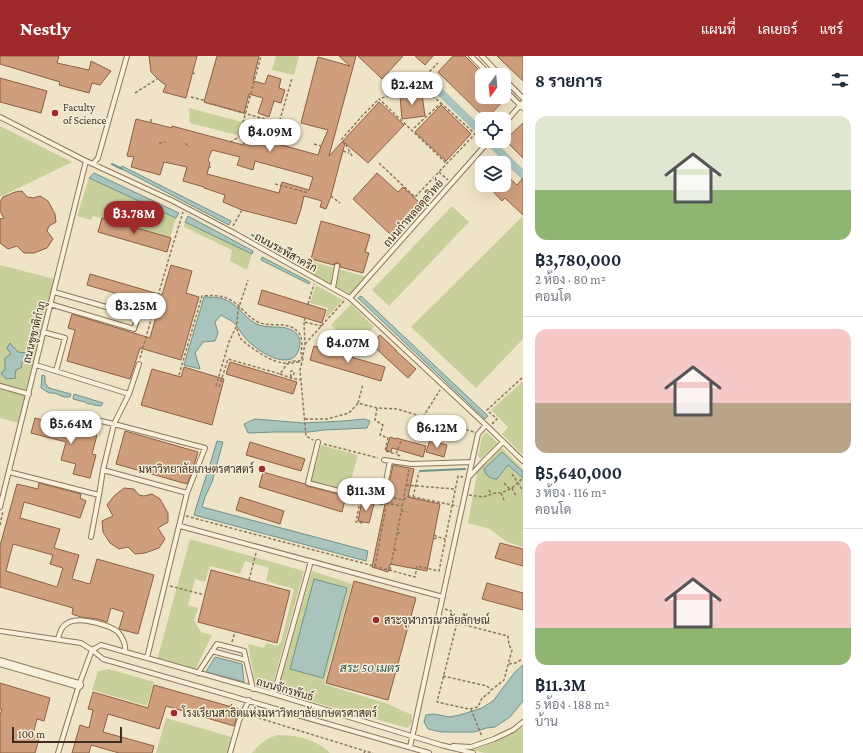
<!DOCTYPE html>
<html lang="th">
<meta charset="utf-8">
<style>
:root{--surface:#fff;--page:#f6f6f7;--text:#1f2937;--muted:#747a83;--line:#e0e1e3;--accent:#9e2a2b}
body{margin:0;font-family:"Crimson Pro",Sarabun,serif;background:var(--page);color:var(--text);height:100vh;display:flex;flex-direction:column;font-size:15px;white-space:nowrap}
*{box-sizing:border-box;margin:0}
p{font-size:13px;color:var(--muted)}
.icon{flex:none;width:22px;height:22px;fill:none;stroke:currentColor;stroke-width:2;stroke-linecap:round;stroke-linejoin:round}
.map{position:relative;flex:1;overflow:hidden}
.side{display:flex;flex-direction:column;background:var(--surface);width:340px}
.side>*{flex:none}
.needle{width:26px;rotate:195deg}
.controls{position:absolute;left:475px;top:12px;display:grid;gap:8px}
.controls a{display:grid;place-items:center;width:36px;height:36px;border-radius:8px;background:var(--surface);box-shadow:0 4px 16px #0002;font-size:20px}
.scale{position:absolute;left:12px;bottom:10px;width:110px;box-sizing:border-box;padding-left:4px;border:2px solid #3d2e20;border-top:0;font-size:11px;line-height:14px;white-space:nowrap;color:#3d2e20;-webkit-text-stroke:3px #f7eed8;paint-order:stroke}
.price{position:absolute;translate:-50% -34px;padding:0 9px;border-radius:14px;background:#fff;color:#222;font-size:13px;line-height:26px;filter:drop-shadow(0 1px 2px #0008)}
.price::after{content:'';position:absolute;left:50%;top:24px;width:12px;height:9px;margin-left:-6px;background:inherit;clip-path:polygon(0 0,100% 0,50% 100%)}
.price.on{background:var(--accent);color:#fff}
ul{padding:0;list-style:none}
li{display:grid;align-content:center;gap:8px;height:212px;padding:0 12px}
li+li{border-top:1px solid var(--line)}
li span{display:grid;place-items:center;height:124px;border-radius:12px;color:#555}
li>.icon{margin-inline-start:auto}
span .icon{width:72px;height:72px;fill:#fffc;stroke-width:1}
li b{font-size:17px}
h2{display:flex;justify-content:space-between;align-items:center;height:48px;padding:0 12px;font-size:17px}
header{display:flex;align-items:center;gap:24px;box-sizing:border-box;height:56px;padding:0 20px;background:var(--accent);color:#fff}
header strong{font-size:19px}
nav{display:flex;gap:22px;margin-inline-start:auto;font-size:14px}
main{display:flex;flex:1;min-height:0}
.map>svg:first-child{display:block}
.green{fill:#c9cf9b}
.water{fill:#a9c4bc;stroke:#6f938a}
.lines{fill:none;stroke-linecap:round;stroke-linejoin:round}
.stream{stroke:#6f938a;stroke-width:2}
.canal{stroke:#a9c4bc;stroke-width:8}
.building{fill:#cf9f7d;stroke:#8d5f41;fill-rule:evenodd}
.service-casing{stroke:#8d765c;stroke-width:6}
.minor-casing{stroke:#8d765c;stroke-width:10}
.path{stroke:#8d765c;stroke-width:1.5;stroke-dasharray:3 2;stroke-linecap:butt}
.service{stroke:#faf1dc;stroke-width:4}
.minor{stroke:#faf1dc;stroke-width:8}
.poi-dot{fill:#9e2a2b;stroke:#f7eed8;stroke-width:1.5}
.labels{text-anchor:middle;stroke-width:3;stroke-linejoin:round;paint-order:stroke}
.poi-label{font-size:11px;fill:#3d2e20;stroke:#f7eed8;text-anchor:start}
.street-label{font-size:11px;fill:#3d2e20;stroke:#f7eed8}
.water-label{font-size:12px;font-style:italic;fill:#2f5d5a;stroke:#f7eed8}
</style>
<header>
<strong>Nestly</strong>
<nav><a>แผนที่</a><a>เลเยอร์</a><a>แชร์</a></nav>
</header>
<main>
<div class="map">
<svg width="523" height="697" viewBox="0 0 523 697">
<rect width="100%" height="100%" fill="#f0e4c8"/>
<path class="green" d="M276,0h23l-5,19 -22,-5z
M189,52l64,17 -8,12 -55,-14z
M0,70l72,36 -72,35z
M89,122l87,40 -6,20 -77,-22 -2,4 -14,-4z
M452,150l17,16 -80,84 -17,-16z
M522,161l1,1v121l-47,49 -65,-61z
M185,166l67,32 -5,16 -17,-9 2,-11 -48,-23z
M310,205l57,16 -15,18 -45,-23z
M0,209l54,14 -28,111 -26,-6z
M316,229l27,15 -18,19 3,-11 -18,-5z
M351,248l23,23 -20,20 -23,-22z
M523,325v74l-21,-21 6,-7 -17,-17z
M0,330l29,8 -8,30 -21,-6z
M486,376l12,11 -17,16 -3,-3 4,-19z
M321,389l37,10 -10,36 -37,-10z
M501,391l22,22v78l-16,-5 -17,-13 -22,-6 10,-55z
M190,483l114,32 -33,120 -15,-4 -8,-43 16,4 2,-5 11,3 4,-4 13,-53 -28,-8 3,-13 -24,-7 -5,13 -30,-8 -5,16 -10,-3 -7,26 10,3 -4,12 7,12 11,3 -17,35 -38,-10z
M312,515l40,13 -28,100 64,20 24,11v7l-4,6 -131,-36z
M109,613l45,13 -7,24 -55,-16 6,-19z
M166,662l69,20 -5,15h-74z
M523,671v26h-38l-12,-3 22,-8z
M277,679c19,0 39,4 53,18h-78c8,-10 14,-14 25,-18z"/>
<path class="water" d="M122,110l109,55 -2,4 -109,-57z
M94,117l85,40 -3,5 -87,-40z
M188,160l65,35 -1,3 -67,-32z
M262,201l48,25 -1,2 -48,-24z
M361,240l127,120 -3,3 -127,-121z
M204,241c16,0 24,1 36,13 6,6 11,12 19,15 9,3 18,1 27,3 8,2 13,6 14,14 0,5 -2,13 -7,16 -14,8 -39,-10 -48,-20 -4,-5 -8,-13 -13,-17 -4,-2 -8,-4 -11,-6l-6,7 3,11 -3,8 -12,1 -8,11 5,16 -16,-4z
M10,287l8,9 8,1 1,3 -4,6 -2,2 1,3 -6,3 -1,5 1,3 -10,1 -5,-6 4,-3v-12l6,-4 -4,-6z
M42,319l3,1v7l4,5 22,6 -1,3h-6l-10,-4h-5l-8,-5z
M74,338l29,9 -2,3 -7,-1 -2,-1h-4l-3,-2 -12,-3z
M255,363l48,4 41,-2 20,-2 6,2 -3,7 -43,2 -15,2h-35l-26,1 -4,-9z
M217,385l6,1 -11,40 -7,15 -3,10 166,44 -2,10 -172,-46c7,-25 16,-49 23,-74z
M502,396l21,20v6l-15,-13 -11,14c-7,0 -11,-3 -13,-10z
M314,523l33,9 -24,90 -33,-9z
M215,601l27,7 2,18 -38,-10z
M523,609v36l-13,16 -15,10 -9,1 -11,4h-34l-13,-3 -4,-7 2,-7 8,-1 15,3 11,-2 22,-7 11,-7 22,-29z"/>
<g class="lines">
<path class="stream" d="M112,108l10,5
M252,179l30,15
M420,415l45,-2"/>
<path class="canal" d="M439,35l43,42
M493,89l30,30"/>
</g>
<path class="building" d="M0,0h59l-2,7 32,7 2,-9 20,10 -11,14 -8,-2 -3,10 -30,-8 1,-3 -60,-18z
M149,0h48l-11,42 -23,-6 3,-7 -6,-4 -9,-9z
M217,0h42l-6,25 12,3 3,-9 13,4 -2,9 6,2 -4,13 -7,-2 -5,16 -11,-4 5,-15 -14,-4 -5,19 -40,-11z
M339,0h17l-27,100 50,-54 25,23 -36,38 -23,-20 -14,53 -5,13 -6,-2 2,-6 -18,-5 -3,13 -5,15 -54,-14 -19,-8 2,-7 -21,-7v-1l-21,-6 4,-14 -23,-5 -4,13 -29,-8 3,-10 -7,-1 9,-37 36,9v-2l71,19 2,-6 17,5 1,-4 55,15 3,-9 7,-16 -27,-7 17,-66 32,9zM212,94l28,7 -3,8 16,5 2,-9 58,16 -4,13 -27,-8 -3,11 -72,-19 3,-11 -2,-3z
M358,0h45l-21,23z
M415,0h18l-8,9z
M453,0h12l17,17v24h25l-21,22 -48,-47z
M497,0h26v25z
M0,22l47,13 -6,22 -41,-11z
M422,38l3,22 -23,3 -2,-23z
M441,49l30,29 -25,27 -31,-29z
M523,67v35l-18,-18z
M377,117l21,19 5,-5 17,16 -30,31 -37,-35z
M504,117l13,12 6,-7v37l-18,-17 -3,3 -15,-16h17z
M22,135l5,6 6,1 7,-2 8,5 7,13 1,8 -7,4 -2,5 6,8 -6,9 -13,5h-10l-7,-7 -9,3 -8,-6v-24l4,-1 -4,-7v-9l3,-5 12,-5z
M102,162l69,20 -4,14 -69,-20z
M321,165l49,14 -5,17 4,1 -6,20 -23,-6v-3l-2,-1h-3l-1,2 -23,-6z
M171,209l21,6 -6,22 13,4 -18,63 -41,-12 -10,31 -63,-18 8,-31 -7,-2 4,-14 78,24 9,-32 -72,-21 3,-11 72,21z
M262,234l64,20 -4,13 -64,-19z
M380,279l17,16h-1l20,18 -8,9 -37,-34z
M314,290l71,21 -4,14 -71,-21z
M230,306l67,20 -4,12 -67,-20z
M184,311l40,12 -12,46 -71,-20 11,-36 29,8z
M35,362l62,17 -5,19 4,1 -6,23 -17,-4 3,-10 -15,-4 5,-18 -35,-9z
M125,375l73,21 -5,17 -6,15 -71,-20z
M390,381l6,2v-1l30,8 -3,11 -31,-9 -1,4 -5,-2z
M430,384l17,5 -3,12 -18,-5z
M250,386l55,17 -4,12 -55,-16z
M393,409l21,4 -6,28 32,7 -13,67 -37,-7 -2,8 -16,-5z
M263,416l42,12 2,2 39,10 -4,16 -83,-25z
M39,427l42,11 -1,4 6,3 -6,17 -56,-16 -4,16 40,11 -6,19 25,7 -7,24 18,5 7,-25 57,16 -16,59 -19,-5 5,-17 -13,-4 -4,14 -10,-3 -16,-2 -9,-3 1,-6 -73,-21v-41l17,-62 21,5zM13,488l40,11 -3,9 13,4 -6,19 -51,-16z
M124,432l10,1 5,6 5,1 8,-2 8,5 8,14v9l-10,6 7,11 -6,9 -14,5 -10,1 -7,-7 -9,2 -9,-6 -7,-11 -1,-11 11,-5 -6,-11 7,-9z
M240,441l44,14 -4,13 -44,-14z
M362,445l12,3 -5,19 -11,-2z
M500,487l23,6v17l-28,-8z
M211,514l79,21 -13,52 -79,-21z
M354,525l62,17 -28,102 -62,-17z
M487,527l36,10v17l-41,-11z
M0,627l50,15 -6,23 -7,-2 -4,15 7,2 -5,17h-35v-38l2,-6h-2z
M154,629l85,24 -5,17 -68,-20 -7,23 -51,-15 -5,18 51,14 -2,7h-33l-28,-8 -2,8h-17l8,-28 9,3 4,-18 -5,-1 5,-17 55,16z"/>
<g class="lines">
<defs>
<path id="service" d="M471,0l19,19
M482,0l18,19
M504,23l19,19
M504,33l19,19
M0,61l84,43 89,41 63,33 114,64 138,129 35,34
M504,68l19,-22
M93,108l5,-6 29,-102
M333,232l4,-22
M350,242l139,-157
M50,248l84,25 4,-13 -84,-24
M43,276l22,6 -9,33
M36,309l93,29
M0,330l29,8
M75,359l39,9 91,24 -18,45 -40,165
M318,386l-10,41 74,19 8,-41
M384,404l27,4 61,-2
M103,414l84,23
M9,416l90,23
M470,420l13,-14 20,-20
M0,451l86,-346
M180,470l263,71
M91,481l8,-42 4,-25 11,-46 15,-30 10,-30
M0,575l81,12 11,7 11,9 326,94
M58,583c1,-3 2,-9 5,-12 1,-2 7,-6 10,-6 10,-3 37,4 45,11 5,6 8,13 7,20
M212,595l34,9
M198,617l19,-29 27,7 9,38
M274,638l37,-133
M453,690l18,1 23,-8 19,-9 10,-8
M410,691l68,-313 8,-9
M58,697l21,-68 13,-35 9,-5 173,49 167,51 32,8
M230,697l9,-32 10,-21"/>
<path id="minor" d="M0,606l79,23"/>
</defs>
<use href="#service" class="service-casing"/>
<use href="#minor" class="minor-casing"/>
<path class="path" d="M192,17l5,1
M417,28l-23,10 -15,5 67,64
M135,37l22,-14
M191,41l12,3 1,2 75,21 13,-45
M151,66v-3
M414,72l27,-25 -24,-19 21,-21
M230,86l9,-5 22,-81
M159,87h2l4,-1
M185,87l4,4
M314,88l7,2
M343,95l6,2
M352,100l-6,-11 -5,-5 21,-24 17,-17
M379,107l36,34 60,-63 -34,-31
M209,111h2
M439,116l9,8
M275,128l34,9
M331,140l9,7
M233,170l9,-16
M308,248l6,-20
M305,262l-1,4 18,4
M305,288l39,-43
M303,299l2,-11 -1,-22
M140,302l29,-100 14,-46
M303,302l-3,12 6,66 7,4
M280,318l11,4 10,2
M179,319l23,-79c16,-1 24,-1 37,10 6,6 11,12 19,16 12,6 30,-2 40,10 5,5 4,14 3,21l2,2 -3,6c-2,0 -4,0 -6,0 -3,0 -6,2 -9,2 -13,0 -34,-15 -44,-24 -2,-3 -3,-8 -5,-12
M291,322v-2h2l1,-2v-2l-1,-1h-2l-1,2 1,3
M216,330l13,-44 7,-15 1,-5 1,-12 10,-30
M219,331l9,-28 52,15 7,-10 11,-2 4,1
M358,347l5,-19
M377,352l-2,12 8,5 -3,10 8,3 -3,13 11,3
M423,361l17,-27
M305,363h22l22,-6 9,-10 19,5 20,1 77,23
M492,368l5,-5 -10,-9 36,-33
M324,388l54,14
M400,400l-4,-2 5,-13
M512,418l11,17
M504,427l6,6
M406,429l48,4
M512,432l4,8
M489,434l2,4
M501,437l3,7
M469,439l14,2 12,-4h6l11,-5 11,-10
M389,441l14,3 6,-4 48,10
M413,441l6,-25
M360,445l-4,21 7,1
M386,447l16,3
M401,455l6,1
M186,460l229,61 2,-11 22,5 19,-95 5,1
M0,469l3,-14
M397,477h5
M434,479l4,2 7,2
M434,483l4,-2
M394,494h5
M375,510l11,-59
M390,514l19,-100
M249,524l7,-27
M170,530l35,9
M445,553l6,2 6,12 -20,79 32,7 9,-2 4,-9 7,-5 2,-3 13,-10 8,-30 -3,-5 -1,-9 -51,-13
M232,586l3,-10
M509,608l6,-1 8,-4
M443,620l44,10 4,4
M231,651l1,-5
M471,653l11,28
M249,659l116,36
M364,697l1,-2 8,2"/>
<use href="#service" class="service"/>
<use href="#minor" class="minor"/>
</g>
<g class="poi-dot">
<circle cx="55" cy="57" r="4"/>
<circle cx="262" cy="413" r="4"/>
<circle cx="376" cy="564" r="4"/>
<circle cx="174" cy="657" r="4"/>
</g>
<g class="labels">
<g class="poi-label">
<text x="63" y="55">Faculty<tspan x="63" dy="13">of Science</tspan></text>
<text x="254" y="417" text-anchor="end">มหาวิทยาลัยเกษตรศาสตร์</text>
<text x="384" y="568">สระจุฬาภรณวลัยลักษณ์</text>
<text x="182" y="661">โรงเรียนสาธิตแห่งมหาวิทยาลัยเกษตรศาสตร์</text>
</g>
<g class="street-label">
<text transform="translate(413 157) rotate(-49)" y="4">ถนนกำพลอดุลวิทย์</text>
<text transform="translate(286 196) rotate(29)" y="4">ถนนระพีสาคริก</text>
<text transform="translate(34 276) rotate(-76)" y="4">ถนนชูชาติกำภู</text>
<text transform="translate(285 633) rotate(16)" y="4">ถนนจักรพันธ์</text>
</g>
<g class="water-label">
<text x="370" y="616">สระ 50 เมตร</text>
</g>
</g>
</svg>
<div class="controls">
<a><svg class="needle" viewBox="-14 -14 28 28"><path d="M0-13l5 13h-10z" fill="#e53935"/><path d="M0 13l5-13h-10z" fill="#747a83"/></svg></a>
<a><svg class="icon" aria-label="locate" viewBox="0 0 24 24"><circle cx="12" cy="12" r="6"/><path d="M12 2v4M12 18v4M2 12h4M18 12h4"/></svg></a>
<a><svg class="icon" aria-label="layers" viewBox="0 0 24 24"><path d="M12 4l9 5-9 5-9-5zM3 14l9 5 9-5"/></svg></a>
</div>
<div class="scale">100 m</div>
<b class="price" style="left:412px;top:50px">฿2.42M</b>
<b class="price" style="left:270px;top:97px">฿4.09M</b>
<b class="price on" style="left:134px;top:179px">฿3.78M</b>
<b class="price" style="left:136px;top:271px">฿3.25M</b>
<b class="price" style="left:348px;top:308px">฿4.07M</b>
<b class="price" style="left:71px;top:389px">฿5.64M</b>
<b class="price" style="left:437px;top:393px">฿6.12M</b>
<b class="price" style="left:366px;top:456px">฿11.3M</b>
</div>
<section class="side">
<h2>8 รายการ<svg class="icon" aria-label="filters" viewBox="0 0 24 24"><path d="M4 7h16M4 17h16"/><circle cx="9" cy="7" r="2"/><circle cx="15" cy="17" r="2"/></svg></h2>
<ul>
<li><span style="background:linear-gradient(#dfe7d0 60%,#8fb573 0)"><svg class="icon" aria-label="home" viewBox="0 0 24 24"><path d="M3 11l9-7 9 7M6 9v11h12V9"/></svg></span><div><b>฿3,780,000</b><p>2 ห้อง · 80 m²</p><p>คอนโด</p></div></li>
<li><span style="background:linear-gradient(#f6c9c9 60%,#b9a48a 0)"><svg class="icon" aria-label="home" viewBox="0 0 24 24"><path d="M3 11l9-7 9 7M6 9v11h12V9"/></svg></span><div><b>฿5,640,000</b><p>3 ห้อง · 116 m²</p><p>คอนโด</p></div></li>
<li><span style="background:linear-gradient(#f6c9c9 70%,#8fb573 0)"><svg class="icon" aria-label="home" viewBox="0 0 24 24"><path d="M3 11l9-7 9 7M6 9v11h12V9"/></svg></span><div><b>฿11.3M</b><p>5 ห้อง · 188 m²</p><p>บ้าน</p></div></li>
</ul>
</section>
</main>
